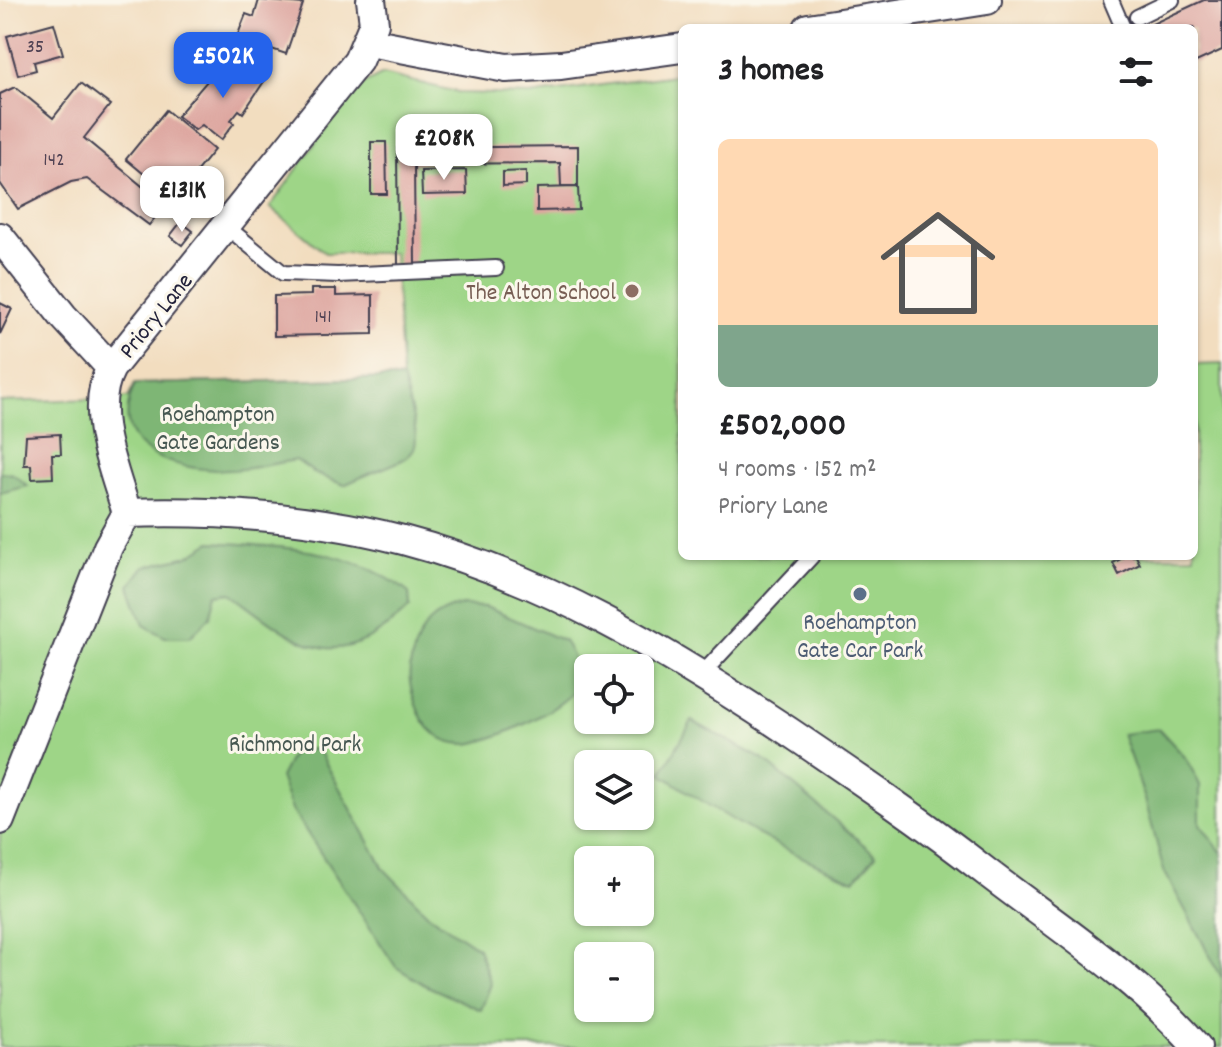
<!DOCTYPE html>
<meta charset="utf-8">
<style>
:root{--surface:#fff;--page:#f6f6f6;--text:#202124;--muted:#757577;--line:#e0e0e0;--accent:#2563eb}
body{margin:0;font-family:Dekko,sans-serif;background:var(--page);color:var(--text);height:100vh;display:flex;flex-direction:column;font-size:30px;white-space:nowrap}
*{box-sizing:border-box;margin:0}
p{font-size:26px;color:var(--muted)}
.icon{flex:none;width:44px;height:44px;fill:none;stroke:currentColor;stroke-width:2;stroke-linecap:round;stroke-linejoin:round}
.map{position:relative;flex:1;overflow:hidden}
.side{position:absolute;left:678px;top:24px;width:520px;height:536px;display:flex;flex-direction:column;background:var(--surface);border-radius:12px;box-shadow:0 2px 6px #0004}
.side>*{flex:none}
.fabs{position:absolute;left:574px;top:654px;display:grid;gap:16px}
.fabs a{display:grid;place-items:center;width:80px;height:80px;border-radius:12px;background:var(--surface);box-shadow:0 2px 6px #0004;font-size:40px}
.price{position:absolute;translate:-50% -68px;padding:0 18px;border-radius:16px;background:#fff;color:#222;font-size:26px;line-height:52px;filter:drop-shadow(0 2px 4px #0008)}
.price::after{content:'';position:absolute;left:50%;top:48px;width:24px;height:18px;margin-left:-12px;background:inherit;clip-path:polygon(0 0,100% 0,50% 100%)}
.price.on{background:var(--accent);color:#fff}
ul{padding:0;list-style:none}
li{display:grid;align-content:center;gap:16px;height:424px;padding:0 40px}
li+li{border-top:2px solid var(--line)}
li span{display:grid;place-items:center;height:248px;border-radius:12px;color:#555}
li>.icon{margin-inline-start:auto}
span .icon{width:144px;height:144px;fill:#fffc;stroke-width:1}
li b{font-size:34px}
h2{display:flex;justify-content:space-between;align-items:center;height:96px;padding:0 40px;font-size:34px}
.map>svg:first-child{display:block}
.green{fill:#9ed587;stroke:#607c61;stroke-width:2;fill-rule:evenodd}
.forest{fill:#7eb674;stroke:#506c58;stroke-width:2}
.building{fill:#dda59f}
.lines{fill:none;stroke-linecap:round;stroke-linejoin:round}
.service-casing{stroke:#413e4f;stroke-width:18}
.minor-casing{stroke:#413e4f;stroke-width:32}
.service{stroke:#fff;stroke-width:14}
.minor{stroke:#fff;stroke-width:28}
.education-dot{fill:#8d6e63;stroke:#fbf7ec;stroke-width:3}
.service-dot{fill:#5c6f8a;stroke:#fbf7ec;stroke-width:3}
.labels{text-anchor:middle;stroke-width:6;stroke-linejoin:round;paint-order:stroke}
.number-label{font-size:20px;fill:#514354}
.education-label{font-size:24px;fill:#785e54;stroke:#fbf7ec;text-anchor:end}
.street-label{font-size:24px;fill:#22223b;stroke:#fbf7ec}
.park-label{font-size:24px;fill:#475852;stroke:#fbf7ec}
.service-label{font-size:24px;fill:#4e5e75;stroke:#fbf7ec}
</style>
<div class="map">
<svg width="1222" height="1047" viewBox="0 0 1222 1047">
<rect width="100%" height="100%" fill="#fbf7ec"/>
<filter id="ink" filterUnits="userSpaceOnUse"><feTurbulence type="fractalNoise" baseFrequency=".0125" numOctaves="2"/><feDisplacementMap in="SourceGraphic" scale="16" xChannelSelector="R" yChannelSelector="G"/><feConvolveMatrix kernelMatrix="1 2 1 2 8 2 1 2 1" color-interpolation-filters="sRGB"/></filter>
<filter id="wash" filterUnits="userSpaceOnUse"><feTurbulence type="fractalNoise" baseFrequency=".006" numOctaves="4" result="noise"/><feDisplacementMap in="SourceGraphic" scale="32" xChannelSelector="R" yChannelSelector="G"/><feGaussianBlur stdDeviation="1.8" result="paint"/><feColorMatrix in="noise" values="0 0 0 0 0 0 0 0 0 0 0 0 0 0 0 0 0 1.4 0 .05"/><feComposite in="paint" operator="in"/></filter>
<g filter="url(#wash)">
<rect width="100%" height="100%" fill="#f2ddbf"/>
<path class="green" d="M383,74l78,19 69,2 152,-21v482h512v-191l28,-1v683h-1222v-645l128,-4 7,-14 267,-6 -8,-125h-69l-55,-46 84,-118zM588,668h52v52h-52zM588,764h52v52h-52zM588,860h52v52h-52zM588,956h52v52h-52z"/>
<path class="forest" d="M402,378c27,94 18,70 -58,107l-28,-11 -20,-14c-26,4 -55,12 -80,10 -53,-3 -109,-23 -81,-86z
M0,472l13,2 15,12 -28,7z
M211,542c70,5 141,5 198,51l1,14c-76,73 -109,37 -179,-14l-15,2 -6,22 -20,20h-25l-21,-12 -14,-39 14,-19 44,-11z
M463,606l23,1 78,34c9,14 16,29 11,46 -7,21 -89,58 -111,57 -26,-1 -40,-16 -48,-39 -6,-17 -9,-30 -4,-47 8,-31 20,-46 51,-52z
M692,721l72,39 112,95 -22,25c-70,-28 -130,-63 -193,-106z
M1159,729l27,29 14,27v39l22,29v125l-58,-107 -19,-72 -23,-65z
M318,749l66,120 45,46 49,33 13,36 -10,26 -56,-25 -29,-18 -104,-157 -12,-33 14,-27z"/>
<g id="blocks">
<path class="building" d="M259,0l44,4 -17,50 -49,-17 9,-23 8,3z
M1204,0h18v50l-28,13v-35h-40l-2,-4z
M54,23l9,31 -29,8 2,8 -18,5 -11,-39z
M248,64l21,10 -26,39 -4,-3 -8,10 3,3 -13,17 -19,-15 -7,5 -18,-14 42,-49 17,13z
M81,83l29,22 -26,33 81,67 -16,20 -62,-46 -16,3 -53,27 -18,-26v-89l15,-7 38,31z
M166,110l48,40 -40,49 -48,-40z
M371,142h15l1,52h-16z
M578,146v40h-17l-1,-23 -146,1 1,102h-17l-1,-118z
M466,170l1,24 -45,1 -1,-24z
M526,171v14l-23,1v-14z
M578,187l1,23 -42,1v-23z
M181,222l12,9 -11,14 -12,-9z
M311,289h25v7l37,-1v39l-99,2v-40l37,-1z
M0,303l12,6 -12,25z
M60,434l1,20h-9l1,24 -21,1 -1,-14h-7l2,-29z
M1126,556h10l4,8 -21,11 -6,-12z"/>
</g>
</g>
<g filter="url(#ink)">
<use href="#blocks" fill-opacity="0" stroke="#413e4f" stroke-width="2"/>
<g class="lines">
<defs>
<path id="service" d="M1111,0l12,28
M1137,17l35,-17
M227,227l56,46 55,2 158,-7
M702,674l110,-118"/>
<path id="minor" d="M808,28l179,-28
M369,42l137,26 55,-3 121,-17
M0,237l63,79 48,52
M127,513c92,-3 186,4 276,27 141,37 264,111 385,191 68,46 136,92 201,143 72,55 148,104 208,173
M0,820l108,-273 19,-34c-13,-43 -39,-103 -16,-145l247,-307 16,-38 -3,-23"/>
</defs>
<use href="#service" class="service-casing"/>
<use href="#minor" class="minor-casing"/>
<use href="#service" class="service"/>
<use href="#minor" class="minor"/>
</g>
</g>
<circle class="education-dot" cx="632" cy="291" r="8"/>
<circle class="service-dot" cx="860" cy="594" r="8"/>
<g class="labels">
<g class="number-label">
<text x="35" y="52">35</text>
<text x="54" y="165">142</text>
<text x="323" y="322">141</text>
</g>
<g class="education-label">
<text x="616" y="299">The Alton School</text>
</g>
<g class="street-label">
<text transform="translate(155 315) rotate(-51)" y="8">Priory Lane</text>
</g>
<g class="park-label">
<text x="218" y="421">Roehampton<tspan x="218" dy="28">Gate Gardens</tspan></text>
<text x="295" y="751">Richmond Park</text>
</g>
<g class="service-label">
<text x="860" y="629">Roehampton<tspan x="860" dy="28">Gate Car Park</tspan></text>
</g>
</g>
</svg>
<div class="fabs">
<a><svg class="icon" aria-label="locate" viewBox="0 0 24 24"><circle cx="12" cy="12" r="6"/><path d="M12 2v4M12 18v4M2 12h4M18 12h4"/></svg></a>
<a><svg class="icon" aria-label="layers" viewBox="0 0 24 24"><path d="M12 4l9 5-9 5-9-5zM3 14l9 5 9-5"/></svg></a>
<a>+</a>
<a>−</a>
</div>
<b class="price on" style="left:223px;top:100px">£502K</b>
<b class="price" style="left:444px;top:182px">£208K</b>
<b class="price" style="left:182px;top:234px">£131K</b>
<section class="side">
<h2>3 homes<svg class="icon" aria-label="filters" viewBox="0 0 24 24"><path d="M4 7h16M4 17h16"/><circle cx="9" cy="7" r="2"/><circle cx="15" cy="17" r="2"/></svg></h2>
<ul>
<li><span style="background:linear-gradient(#ffd9b3 75%,#7fa58c 0)"><svg class="icon" aria-label="home" viewBox="0 0 24 24"><path d="M3 11l9-7 9 7M6 9v11h12V9"/></svg></span><div><b>£502,000</b><p>4 rooms · 152 m²</p><p>Priory Lane</p></div></li>
</ul>
</section>
</div>
